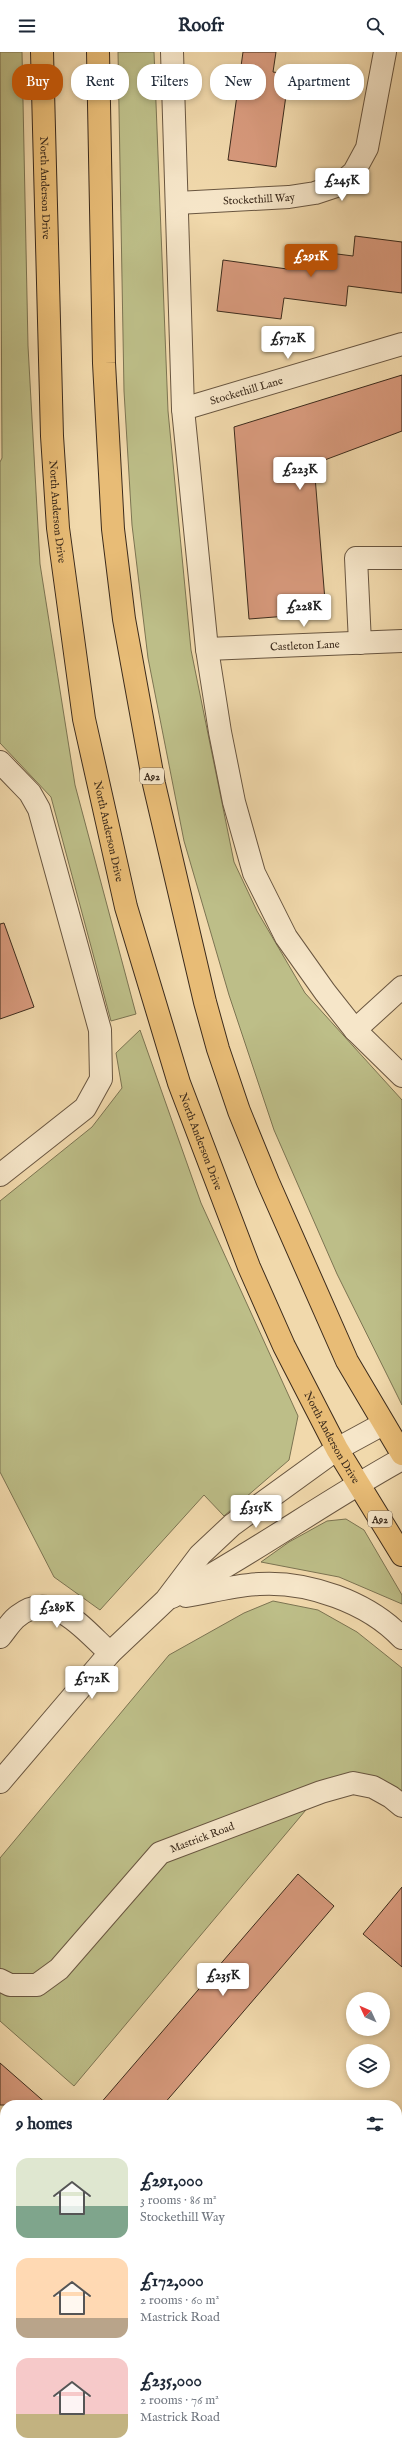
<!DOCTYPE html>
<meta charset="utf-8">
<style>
:root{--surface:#fff;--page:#f6f6f7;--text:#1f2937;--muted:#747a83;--accent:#b45309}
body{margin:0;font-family:"IM FELL English",serif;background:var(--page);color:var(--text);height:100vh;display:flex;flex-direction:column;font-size:15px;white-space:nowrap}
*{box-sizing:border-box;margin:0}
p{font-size:13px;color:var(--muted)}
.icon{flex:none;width:22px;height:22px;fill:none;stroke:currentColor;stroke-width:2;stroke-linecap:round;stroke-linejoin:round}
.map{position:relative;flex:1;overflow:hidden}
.sheet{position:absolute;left:0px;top:2048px;width:402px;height:356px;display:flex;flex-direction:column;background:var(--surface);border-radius:16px 16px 0 0;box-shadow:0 2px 6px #0003}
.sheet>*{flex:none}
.top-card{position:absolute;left:12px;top:12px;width:378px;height:36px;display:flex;gap:8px}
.needle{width:26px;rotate:314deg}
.controls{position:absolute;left:346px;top:1940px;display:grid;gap:8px}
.controls a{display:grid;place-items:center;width:44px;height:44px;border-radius:50%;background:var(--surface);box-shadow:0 2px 6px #0003;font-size:20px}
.price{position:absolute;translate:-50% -34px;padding:0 9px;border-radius:4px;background:#fff;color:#222;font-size:13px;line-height:26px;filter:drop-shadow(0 1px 2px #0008)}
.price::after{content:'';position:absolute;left:50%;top:24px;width:12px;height:9px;margin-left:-6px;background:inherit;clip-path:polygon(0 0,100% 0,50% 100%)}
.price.on{background:var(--accent);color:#fff}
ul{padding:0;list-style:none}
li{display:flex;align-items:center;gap:12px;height:100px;padding:0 16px}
li span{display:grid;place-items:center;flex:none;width:112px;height:80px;border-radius:12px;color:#555}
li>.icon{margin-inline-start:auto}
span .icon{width:48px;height:48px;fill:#fffc;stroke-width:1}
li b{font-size:17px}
h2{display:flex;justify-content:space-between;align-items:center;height:48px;padding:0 16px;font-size:17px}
.tag{padding:0 14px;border-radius:16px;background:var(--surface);box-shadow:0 2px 6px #0003;font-size:14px;line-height:36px}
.tag.on{background:var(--accent);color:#fff}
header{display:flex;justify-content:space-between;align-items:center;height:52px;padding:0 16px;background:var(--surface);font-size:18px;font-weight:700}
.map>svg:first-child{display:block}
.green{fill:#bdbe88;stroke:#7c7452}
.building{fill:#d89a7d;stroke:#3c2b1c}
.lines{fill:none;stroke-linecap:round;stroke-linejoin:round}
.minor-casing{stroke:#695640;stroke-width:24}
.major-casing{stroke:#3c2b1c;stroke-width:24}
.minor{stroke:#f6e6c9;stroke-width:22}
.major{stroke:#e8bc76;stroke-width:22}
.labels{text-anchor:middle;stroke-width:4;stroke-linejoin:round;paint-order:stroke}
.shield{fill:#f6e6c9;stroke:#746350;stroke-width:1}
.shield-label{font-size:10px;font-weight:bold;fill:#3c2b1c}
.street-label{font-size:11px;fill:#3c2b1c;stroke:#f6e6c9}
</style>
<header><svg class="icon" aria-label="menu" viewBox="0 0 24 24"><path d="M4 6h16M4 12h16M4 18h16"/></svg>Roofr<svg class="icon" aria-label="search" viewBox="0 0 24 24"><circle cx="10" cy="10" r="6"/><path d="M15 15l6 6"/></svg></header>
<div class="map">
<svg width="402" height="2404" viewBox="0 0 402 2404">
<rect width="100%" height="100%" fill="#f1d9ac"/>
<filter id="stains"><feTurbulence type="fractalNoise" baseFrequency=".005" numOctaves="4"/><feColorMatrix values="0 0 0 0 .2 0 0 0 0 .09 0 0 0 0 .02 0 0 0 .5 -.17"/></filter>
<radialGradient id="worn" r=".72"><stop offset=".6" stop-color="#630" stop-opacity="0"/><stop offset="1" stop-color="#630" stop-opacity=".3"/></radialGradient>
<path class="green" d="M0,0h22l6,294 12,218 35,221 61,229 -25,7 -60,-224 -51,-54v-281l2,-4z
M118,0h36l14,359 23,239 43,212 23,49 48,82 97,107v305l-65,-131 -63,-144 -45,-135 -45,-154 -36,-183 -16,-133 -8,-134z
M140,978l61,173 97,213 -9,44 -65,56 -20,-21 -104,115 -46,-33 -54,-105v-271l92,-74 30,-39 -6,-35z
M346,1467l18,11 38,65v9l-63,-27 -78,-15 28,-20 38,-21z
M273,1549l45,9 39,22 45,36v138l-29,-19 -52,5 -247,294 -74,-65v-163l169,-203 75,-42z
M5,2169v97l-5,-5v-87z
M402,2323v81h-69l-6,-5h70v-75z"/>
<path class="building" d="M243,0h33l-3,20 16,2 -13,93 -48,-7z
M355,184l47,6v51l-54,-7 -2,20 -62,-8 -3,21 -64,-8 6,-51 64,9 3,-21 63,8z
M402,323v56l-88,33 12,149 -77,6 -15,-192z
M4,871l30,84 -34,12v-95z
M298,1822l36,32 -145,169 -26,30h-64z
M402,1835v80l-39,-33z
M0,2011l48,42h-48z"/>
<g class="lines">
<defs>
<g id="minor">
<path d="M172,0l11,357 24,240 13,83 14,70 20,71 32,64 39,55 30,38 47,46"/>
<path id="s1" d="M177,151l112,-6 26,-4 24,-8 15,-13 13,-24 18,-96"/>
<path id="s2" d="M183,357l219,-65"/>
<path d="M360,591l-4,-85h46"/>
<path id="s3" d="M207,597l195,-8"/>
<path d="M0,710l30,31 9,16 61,221 1,49 -16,29 -85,67"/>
<path d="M355,978l47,-43"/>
<path d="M186,1544c24,-4 49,-11 73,-12 49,-3 109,18 143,54"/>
<path d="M172,1545c79,-42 152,-95 230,-138"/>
<path d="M0,1585c6,-7 11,-16 18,-21 36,-28 67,15 92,37"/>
<path d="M0,1730l110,-129 56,-53 34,-45 32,-30 105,-76 46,-25"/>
<path id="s4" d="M0,1928l10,5h27l22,-16 101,-116 161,-61 32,-9 20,4 18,10 11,9"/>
<path d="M397,2294l5,-2"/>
<path d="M208,2404l4,-5"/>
</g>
<g id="major">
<path id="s5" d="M42,0l10,384 6,92 26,191 42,188 53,176 70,184 35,79 53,103 65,106"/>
<path d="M98,0l6,311 9,166 11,90 30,165 51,218 13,47 21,62 29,71 79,179 55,93"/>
</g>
</defs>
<use href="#minor" class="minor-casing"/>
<use href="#major" class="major-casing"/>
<use href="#minor" class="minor"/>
<use href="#major" class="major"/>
</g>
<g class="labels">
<g class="shield">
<rect x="140" y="716" width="24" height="16" rx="3"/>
<rect x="368" y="1459" width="24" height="16" rx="3"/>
</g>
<g class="shield-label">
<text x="152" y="728">A92</text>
<text x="380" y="1471">A92</text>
</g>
<g class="street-label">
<text dy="4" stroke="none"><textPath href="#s5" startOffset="136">North Anderson Drive</textPath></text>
<text dy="4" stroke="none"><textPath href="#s1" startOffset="82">Stockethill Way</textPath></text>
<text dy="4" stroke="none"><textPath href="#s2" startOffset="66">Stockethill Lane</textPath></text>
<text dy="4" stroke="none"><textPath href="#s5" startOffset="460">North Anderson Drive</textPath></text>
<text dy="4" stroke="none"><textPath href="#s3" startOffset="98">Castleton Lane</textPath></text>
<text dy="4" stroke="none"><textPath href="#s5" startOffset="784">North Anderson Drive</textPath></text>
<text dy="4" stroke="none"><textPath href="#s5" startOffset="1108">North Anderson Drive</textPath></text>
<text dy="4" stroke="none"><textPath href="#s5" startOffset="1432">North Anderson Drive</textPath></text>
<text dy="4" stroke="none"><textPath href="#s4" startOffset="264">Mastrick Road</textPath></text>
</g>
</g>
<rect width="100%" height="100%" filter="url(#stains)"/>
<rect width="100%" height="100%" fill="url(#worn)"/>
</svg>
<div class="controls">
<a><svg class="needle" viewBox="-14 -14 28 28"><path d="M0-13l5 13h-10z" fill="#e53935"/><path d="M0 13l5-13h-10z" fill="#747a83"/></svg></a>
<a><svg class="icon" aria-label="layers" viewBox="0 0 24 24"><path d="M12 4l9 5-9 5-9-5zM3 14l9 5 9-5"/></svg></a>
</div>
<b class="price" style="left:342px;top:150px">£245K</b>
<b class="price on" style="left:311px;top:226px">£291K</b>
<b class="price" style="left:288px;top:308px">£572K</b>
<b class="price" style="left:300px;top:439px">£223K</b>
<b class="price" style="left:304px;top:576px">£228K</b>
<b class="price" style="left:256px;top:1477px">£315K</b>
<b class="price" style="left:57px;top:1577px">£289K</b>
<b class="price" style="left:92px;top:1648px">£172K</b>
<b class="price" style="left:223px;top:1945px">£235K</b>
<div class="top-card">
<a class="tag on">Buy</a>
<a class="tag">Rent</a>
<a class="tag">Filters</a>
<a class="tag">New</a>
<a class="tag">Apartment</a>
</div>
<section class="sheet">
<h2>9 homes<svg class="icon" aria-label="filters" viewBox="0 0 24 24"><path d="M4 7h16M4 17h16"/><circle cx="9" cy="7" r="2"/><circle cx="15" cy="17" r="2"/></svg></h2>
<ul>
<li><span style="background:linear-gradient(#dfe7d0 60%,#7fa58c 0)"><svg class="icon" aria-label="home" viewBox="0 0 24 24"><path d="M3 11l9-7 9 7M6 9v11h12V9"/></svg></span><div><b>£291,000</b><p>3 rooms · 86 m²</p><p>Stockethill Way</p></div></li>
<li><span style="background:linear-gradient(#ffd9b3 75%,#b9a48a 0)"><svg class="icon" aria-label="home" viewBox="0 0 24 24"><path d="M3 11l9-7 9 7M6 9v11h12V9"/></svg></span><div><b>£172,000</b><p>2 rooms · 60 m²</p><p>Mastrick Road</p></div></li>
<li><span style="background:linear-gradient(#f6c9c9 70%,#c2b280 0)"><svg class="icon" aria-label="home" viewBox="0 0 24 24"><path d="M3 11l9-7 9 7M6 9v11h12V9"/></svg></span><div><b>£235,000</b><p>2 rooms · 76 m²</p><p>Mastrick Road</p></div></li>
</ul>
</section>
</div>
